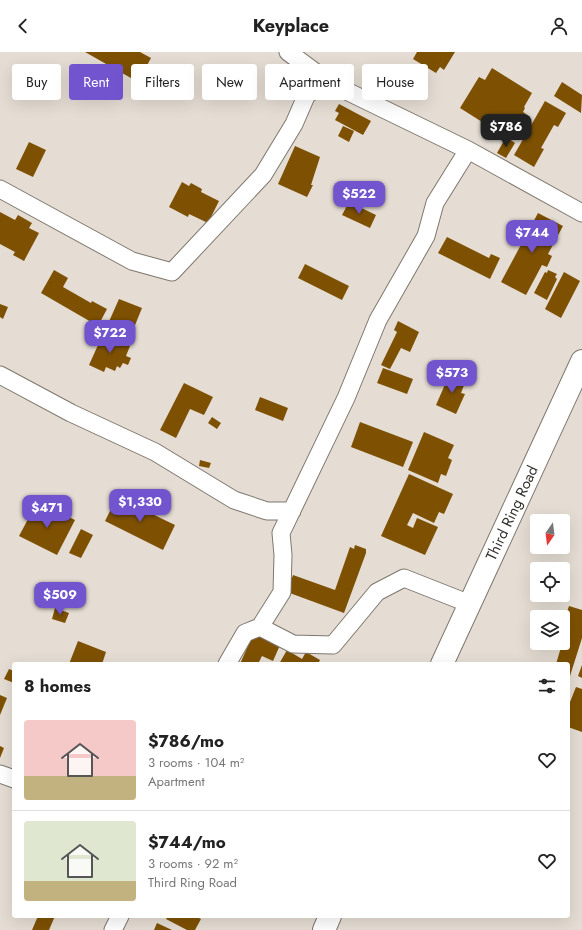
<!DOCTYPE html>
<meta charset="utf-8">
<style>
:root{--surface:#fff;--page:#f6f6f6;--text:#222;--muted:#767676;--line:#e0e0e0;--accent:#7154ce}
body{margin:0;font-family:Jost,sans-serif;background:var(--page);color:var(--text);height:100vh;display:flex;flex-direction:column;font-size:15px;white-space:nowrap}
*{box-sizing:border-box;margin:0}
p{font-size:13px;color:var(--muted)}
.icon{flex:none;width:22px;height:22px;fill:none;stroke:currentColor;stroke-width:2;stroke-linecap:round;stroke-linejoin:round}
.map{position:relative;flex:1;overflow:hidden}
.drawer{position:absolute;left:12px;top:610px;width:558px;height:256px;display:flex;flex-direction:column;background:var(--surface);border-radius:4px;box-shadow:0 4px 16px #0002}
.drawer>*{flex:none}
.guide{position:absolute;left:12px;top:12px;width:558px;height:36px;display:flex;gap:8px}
.needle{width:26px;rotate:194deg}
.controls{position:absolute;left:530px;top:462px;display:grid;gap:8px}
.controls a{display:grid;place-items:center;width:40px;height:40px;border-radius:4px;background:var(--surface);box-shadow:0 4px 16px #0002;font-size:20px}
.price{position:absolute;translate:-50% -34px;padding:0 9px;border-radius:8px;background:var(--accent);color:#fff;font-size:13px;line-height:26px;filter:drop-shadow(0 1px 2px #0008)}
.price::after{content:'';position:absolute;left:50%;top:24px;width:12px;height:9px;margin-left:-6px;background:inherit;clip-path:polygon(0 0,100% 0,50% 100%)}
.price.on{background:#222;color:#fff}
ul{padding:0;list-style:none}
li{display:flex;align-items:center;gap:12px;height:100px;padding:0 12px}
li+li{border-top:1px solid var(--line)}
li span{display:grid;place-items:center;flex:none;width:112px;height:80px;border-radius:4px;color:#555}
li>.icon{margin-inline-start:auto}
span .icon{width:48px;height:48px;fill:#fffc;stroke-width:1}
li b{font-size:17px}
h2{display:flex;justify-content:space-between;align-items:center;height:48px;padding:0 12px;font-size:17px}
.pill{padding:0 14px;border-radius:4px;background:var(--surface);box-shadow:0 4px 16px #0002;font-size:14px;line-height:36px}
.pill.on{background:var(--accent);color:#fff}
header{display:flex;justify-content:space-between;align-items:center;height:52px;padding:0 12px;background:var(--surface);font-size:18px;font-weight:700}
.map>svg:first-child{display:block}
.building{fill:#7e5102}
.lines{fill:none;stroke-linecap:round;stroke-linejoin:round}
.street-casing{stroke:#7e776e;stroke-width:19}
.secondary-casing{stroke:#7e776e;stroke-width:24}
.street{stroke:#fff;stroke-width:17}
.secondary{stroke:#fff;stroke-width:22}
.labels{text-anchor:middle;stroke-width:4;stroke-linejoin:round;paint-order:stroke}
.street-label{font-size:15px;fill:#35322e;stroke:#fff}
</style>
<header><svg class="icon" aria-label="back" viewBox="0 0 24 24"><path d="M15 5l-7 7 7 7"/></svg>Keyplace<svg class="icon" aria-label="person" viewBox="0 0 24 24"><circle cx="12" cy="8" r="4"/><path d="M4 21q1-7 8-7t8 7"/></svg></header>
<div class="map">
<svg width="582" height="878" viewBox="0 0 582 878">
<rect width="100%" height="100%" fill="#e5ddd3"/>
<path class="building" d="M85,0h55l11,6 -13,24z
M417,0h38l-11,18 -4,-3 -4,6 -23,-14z
M492,16l40,25 -8,14 1,1 -2,4 3,2 -8,12 -4,-3 -8,12 -6,-5 -2,2 -38,-24 19,-31 6,3z
M562,30l20,13 -1,18 -27,-17z
M545,49l21,12 -8,14 -4,-2 -13,23 3,1 -10,18 -20,-12z
M339,52l32,17 -8,14 -28,-15 4,-7 -4,-2z
M343,74l11,5 -5,11 -11,-6z
M506,85l9,6 -9,15 -9,-5z
M29,90l17,8 -13,27 -17,-8z
M295,94l25,11 -9,28h2l-6,12 -29,-13z
M182,130l7,4 2,-3 11,6 -1,3 18,9 -11,22 -19,-9 -1,3 -19,-10z
M349,150l27,13 -6,13 -28,-13z
M0,160l15,8 3,-5 14,8 -3,5 10,5 -15,28 -11,-6 2,-3 -15,-8z
M538,161l25,13 -15,28 4,2 -5,11 -5,-2 -16,30 -25,-13z
M447,185l42,21 2,-4 9,4 -10,21 -52,-26z
M305,212l44,22 -7,14 -44,-22z
M54,218l14,8 -5,9 28,16 1,-2 15,8 -9,17 -57,-33z
M548,218l9,4 -2,3 2,2 -10,21 -13,-7 11,-21 2,1z
M564,220l16,9 -19,37 -16,-9z
M119,247l23,9 -11,27 -24,-9z
M0,252l8,3 -5,12 -3,-2z
M398,269l21,11 -9,20 -9,-4 -11,21 -9,-4 16,-33 -3,-2z
M103,282l27,12 -4,10 5,2 -3,7 -5,-2 -3,5 -3,-2 -2,5 -9,-4 -2,5 -15,-7z
M383,316l30,11 -6,15 -30,-11z
M450,321l16,7 -5,13 4,1 -9,20 -20,-9z
M184,331l29,14 -9,18 -14,-6 -14,29 -16,-8z
M260,345l28,11 -5,13 -28,-11z
M212,365l9,6 -4,6 -9,-6z
M360,370l53,20 -10,25 -52,-20z
M424,380l30,13 -6,13 4,2 -6,16 -5,-2 -3,9 -30,-13z
M200,408l11,3 -2,5 -10,-2z
M409,422l44,20 -9,20 -5,-2 -5,11 -21,-10 -6,12 6,3 4,-10 21,9 -13,28 -44,-19z
M117,445l58,28 -12,25 -58,-29z
M41,451l34,17 -18,35 -38,-19 15,-28 3,2z
M81,477l12,6 -12,23 -12,-5z
M355,493l11,4v4l-22,60 -57,-21 6,-17 42,15 15,-43 4,2z
M569,554l13,4v28l-12,38 -2,-1v-11h-12l12,-40 -5,-1z
M55,556l14,5 -4,10 -13,-4z
M254,580l27,11 -8,18 -11,-5 -4,8h-18z
M78,589l28,11 -4,12h-33z
M287,598l15,9 4,-7 14,8 -2,4h-39z
M582,613v13l-4,-2z
M9,617l5,2v12l-10,-4z
M576,635l6,2v43l-14,-5v-20z
M0,643l7,3 -7,17z
M0,694l4,2 -4,10z
M38,864h17l-6,14h-17z
M168,864h27l6,3 -6,11h-8l-21,-11z
M157,871l15,7h-18z"/>
<g class="lines">
<defs>
<path id="street" d="M288,0l42,31 138,67 114,63
M0,137l132,72 40,11 91,-97 31,-51 13,-30 23,-11
M0,323l71,38 84,39 79,48 33,11h25
M260,575l22,-35 1,-37 -2,-22 65,-135 32,-78 48,-84 9,-33 33,-53
M227,612l18,-31 15,-6 33,17 40,1 44,-53 27,-14 66,26
M0,722l14,5
M113,878l7,-14"/>
<path id="secondary" d="M442,612l140,-303
M324,878l6,-14"/>
</defs>
<use href="#street" class="street-casing"/>
<use href="#secondary" class="secondary-casing"/>
<use href="#street" class="street"/>
<use href="#secondary" class="secondary"/>
</g>
<g class="labels">
<g class="street-label">
<text transform="translate(512 461) rotate(-65)" y="5">Third Ring Road</text>
</g>
</g>
</svg>
<div class="controls">
<a><svg class="needle" viewBox="-14 -14 28 28"><path d="M0-13l5 13h-10z" fill="#e53935"/><path d="M0 13l5-13h-10z" fill="#767676"/></svg></a>
<a><svg class="icon" aria-label="locate" viewBox="0 0 24 24"><circle cx="12" cy="12" r="6"/><path d="M12 2v4M12 18v4M2 12h4M18 12h4"/></svg></a>
<a><svg class="icon" aria-label="layers" viewBox="0 0 24 24"><path d="M12 4l9 5-9 5-9-5zM3 14l9 5 9-5"/></svg></a>
</div>
<b class="price on" style="left:506px;top:96px">$786</b>
<b class="price" style="left:359px;top:163px">$522</b>
<b class="price" style="left:532px;top:202px">$744</b>
<b class="price" style="left:110px;top:302px">$722</b>
<b class="price" style="left:452px;top:342px">$573</b>
<b class="price" style="left:140px;top:471px">$1,330</b>
<b class="price" style="left:47px;top:477px">$471</b>
<b class="price" style="left:60px;top:564px">$509</b>
<div class="guide">
<a class="pill">Buy</a>
<a class="pill on">Rent</a>
<a class="pill">Filters</a>
<a class="pill">New</a>
<a class="pill">Apartment</a>
<a class="pill">House</a>
</div>
<section class="drawer">
<h2>8 homes<svg class="icon" aria-label="filters" viewBox="0 0 24 24"><path d="M4 7h16M4 17h16"/><circle cx="9" cy="7" r="2"/><circle cx="15" cy="17" r="2"/></svg></h2>
<ul>
<li><span style="background:linear-gradient(#f6c9c9 70%,#c2b280 0)"><svg class="icon" aria-label="home" viewBox="0 0 24 24"><path d="M3 11l9-7 9 7M6 9v11h12V9"/></svg></span><div><b>$786/mo</b><p>3 rooms · 104 m²</p><p>Apartment</p></div><svg class="icon" aria-label="heart" viewBox="0 0 24 24"><path d="M12 20l-8-8c-3-5 5-10 8-4 3-6 11-1 8 4z"/></svg></li>
<li><span style="background:linear-gradient(#dfe7d0 75%,#c2b280 0)"><svg class="icon" aria-label="home" viewBox="0 0 24 24"><path d="M3 11l9-7 9 7M6 9v11h12V9"/></svg></span><div><b>$744/mo</b><p>3 rooms · 92 m²</p><p>Third Ring Road</p></div><svg class="icon" aria-label="heart" viewBox="0 0 24 24"><path d="M12 20l-8-8c-3-5 5-10 8-4 3-6 11-1 8 4z"/></svg></li>
</ul>
</section>
</div>
